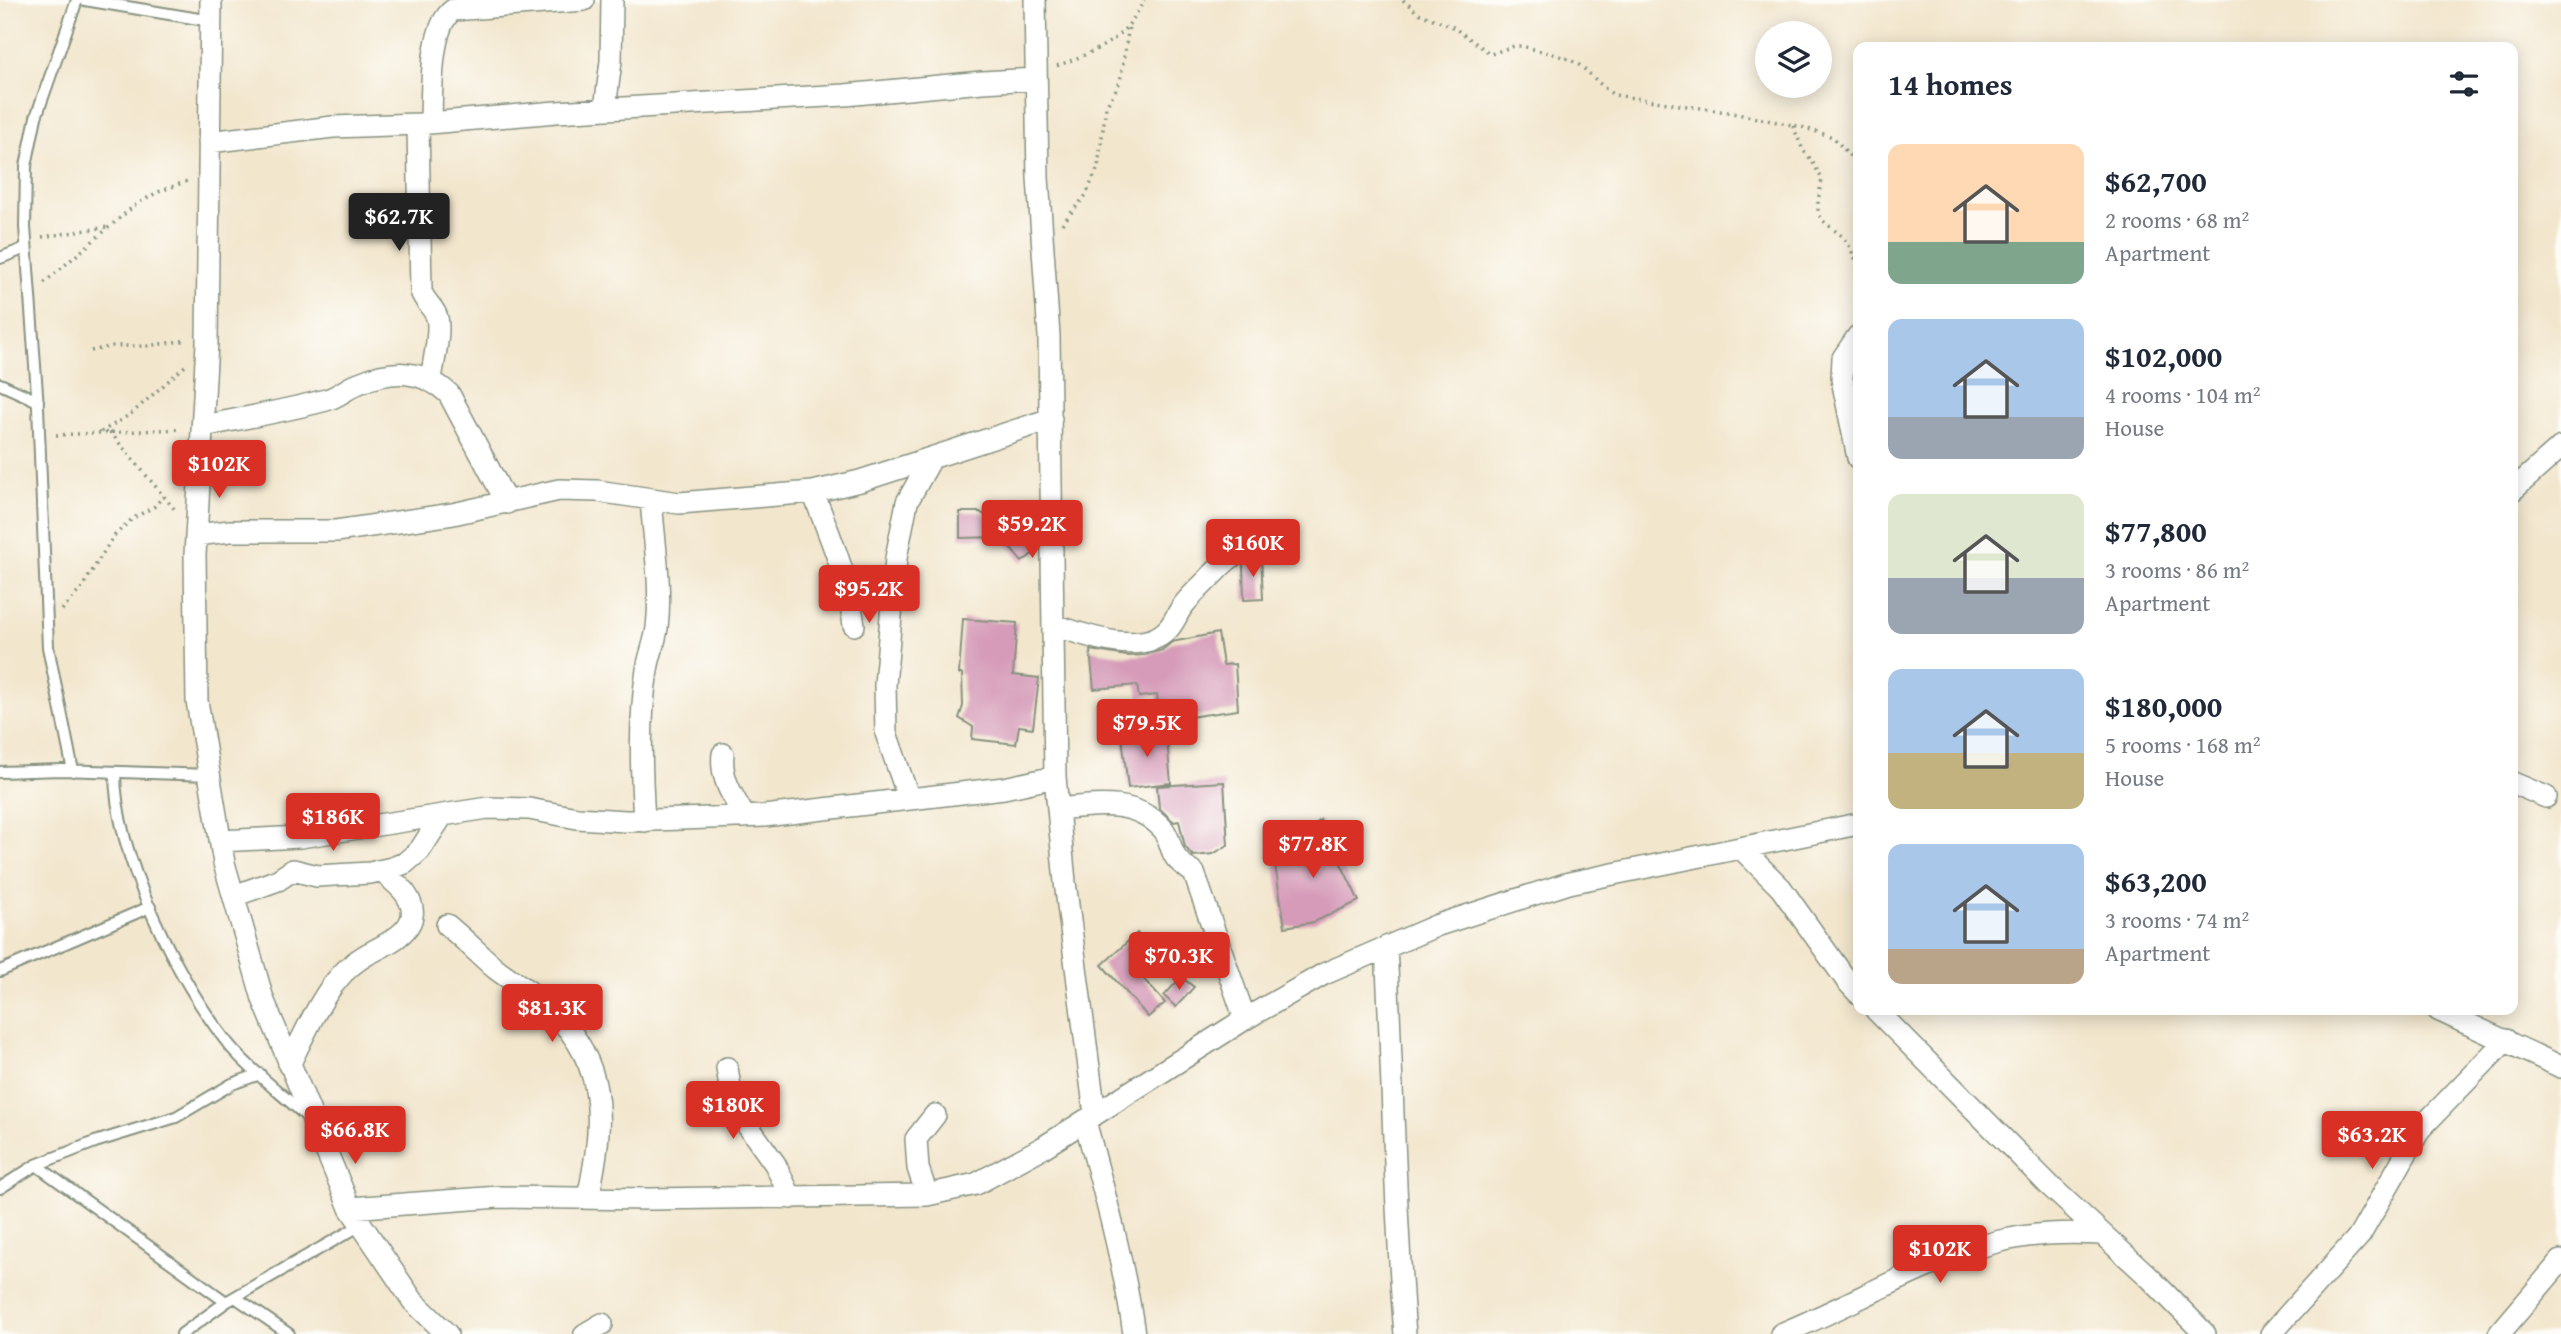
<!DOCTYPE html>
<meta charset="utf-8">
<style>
:root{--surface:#fff;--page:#f6f6f7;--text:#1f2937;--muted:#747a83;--accent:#d93025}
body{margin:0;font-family:"Gentium Book Plus",serif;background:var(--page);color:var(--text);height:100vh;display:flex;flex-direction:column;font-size:26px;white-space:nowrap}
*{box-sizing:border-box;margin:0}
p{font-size:23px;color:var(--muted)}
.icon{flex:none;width:38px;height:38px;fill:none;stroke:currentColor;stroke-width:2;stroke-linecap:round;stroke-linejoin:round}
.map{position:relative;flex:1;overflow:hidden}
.sheet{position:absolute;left:1853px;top:42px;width:665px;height:973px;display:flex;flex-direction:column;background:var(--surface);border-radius:14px;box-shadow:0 4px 18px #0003}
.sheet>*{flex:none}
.tools{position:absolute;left:1755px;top:21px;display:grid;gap:14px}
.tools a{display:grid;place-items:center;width:77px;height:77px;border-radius:50%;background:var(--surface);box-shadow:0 4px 18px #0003;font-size:35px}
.price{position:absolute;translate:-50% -60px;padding:0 16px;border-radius:7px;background:var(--accent);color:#fff;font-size:23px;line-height:46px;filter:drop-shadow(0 2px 4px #0008)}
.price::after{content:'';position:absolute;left:50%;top:42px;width:21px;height:16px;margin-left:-10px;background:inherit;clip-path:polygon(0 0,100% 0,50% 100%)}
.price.active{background:#222;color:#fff}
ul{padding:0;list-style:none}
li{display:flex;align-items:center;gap:21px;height:175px;padding:0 35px}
li span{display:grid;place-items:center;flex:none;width:196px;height:140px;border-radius:14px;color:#555}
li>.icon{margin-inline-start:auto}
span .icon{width:84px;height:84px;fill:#fffc;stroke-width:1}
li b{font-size:30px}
h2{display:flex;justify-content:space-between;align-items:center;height:84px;padding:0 35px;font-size:30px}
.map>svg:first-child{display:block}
.building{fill:#d69bb9}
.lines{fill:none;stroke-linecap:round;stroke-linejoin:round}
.service-casing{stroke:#889280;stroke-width:14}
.minor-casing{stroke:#889280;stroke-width:24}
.path{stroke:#889280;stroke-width:3.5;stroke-dasharray:2 5;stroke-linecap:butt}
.service{stroke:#fff;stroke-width:10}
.minor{stroke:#fff;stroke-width:21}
</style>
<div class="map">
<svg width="2561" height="1334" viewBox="0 0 2561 1334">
<rect width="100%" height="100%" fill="#fdfcf7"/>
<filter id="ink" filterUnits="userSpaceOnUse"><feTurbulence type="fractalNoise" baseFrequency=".0143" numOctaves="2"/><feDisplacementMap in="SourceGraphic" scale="14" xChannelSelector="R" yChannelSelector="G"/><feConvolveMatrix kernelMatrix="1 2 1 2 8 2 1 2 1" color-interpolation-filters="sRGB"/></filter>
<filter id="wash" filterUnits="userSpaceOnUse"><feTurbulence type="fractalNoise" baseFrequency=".00686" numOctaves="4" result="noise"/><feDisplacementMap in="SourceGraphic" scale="28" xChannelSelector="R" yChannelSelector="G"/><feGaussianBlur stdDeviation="1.57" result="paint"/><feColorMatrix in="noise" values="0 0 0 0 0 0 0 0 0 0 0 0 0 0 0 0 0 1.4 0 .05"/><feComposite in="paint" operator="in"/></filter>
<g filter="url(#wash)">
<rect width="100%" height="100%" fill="#f2e6cd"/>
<g id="blocks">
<path class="building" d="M960,512h20l25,16 14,-5 20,26 -17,13 -21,-25 -41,1z
M1261,555l2,44 -19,1 -1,-35 10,-9z
M963,619l54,4 -4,52 26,3 -6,50 -14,-2 -3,18 -44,-5 1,-12 -14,-9 4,-12 -1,-32h-3z
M1218,633l5,32 12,-1 3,46 -77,11 -4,-26 -18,2 -2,-12 -43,4 -4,-39 37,6 18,-1 17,-5 10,-8z
M1166,731l5,52 -43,5 -6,-52z
M1224,782l4,63 -15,9 -20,2 -8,-9 -6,-26 -5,1 -15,-14 -2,-22z
M1320,820l39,81 -45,21 -29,5 -10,-62z
M1137,933l13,16 -18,17 33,37 -17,14 -46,-52z
M1181,977l13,10 -18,20 -12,-11z"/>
</g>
</g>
<g filter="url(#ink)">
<use href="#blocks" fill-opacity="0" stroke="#889280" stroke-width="2"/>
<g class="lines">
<defs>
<path id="service" d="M85,0l126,21
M0,258l26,-10
M0,384l38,17
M73,771l-25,-124 -10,-240 -13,-180 1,-61 10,-49 41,-117
M0,772l61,-2 149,5
M115,772c0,83 63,210 115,274 21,25 51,47 75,69
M0,971l150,-64
M36,1165l190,137
M0,1188l36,-23 59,-23 81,-25 56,-33 28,-10
M235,1297l54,37
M182,1334l44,-32 135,-77"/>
<path id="minor" d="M211,0l-4,343 -12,212 2,146 27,162 39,136 87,209 63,93 34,33
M1035,0l3,178 11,158 6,441 10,105 30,232
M605,109l6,-48 1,-61
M431,123c1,-29 -2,-96 22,-113l131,-10
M418,124l3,167c3,10 11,15 15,24 6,13 -3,49 -5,64
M209,142l124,-15 85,-3 138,-12 289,-17 137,-13 54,-3
M1858,336l-15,22 -1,21 16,79
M203,426c41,-8 82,-15 123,-26 12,-3 21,-12 33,-17 34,-14 63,-14 90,11l58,109
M2513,490l48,-43
M813,492c18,48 34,82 41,133
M196,535l34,-4h106l117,-17 106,-24 38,1 82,12 134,-11 47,-11 191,-62
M1054,625c29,10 89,32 114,4 6,-6 9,-15 14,-22 9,-12 20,-21 30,-32 10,-10 16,-17 29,-24
M723,754c-3,24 10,43 22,63
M2513,783l33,14
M909,799l-23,-66 -1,-48 11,-127 11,-56 24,-43
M1059,809c37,-4 76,-11 104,20 7,8 7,22 14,30 4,5 12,10 17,14l51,146
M644,821c-3,-50 -5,-101 3,-151 2,-14 8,-27 10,-42 5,-42 -3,-86 -6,-129
M220,841l80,-4 188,-29 41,1 48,9 49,3 138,-5 240,-28 51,-11
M1741,848l40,40 66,93 11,12
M234,896l44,-16 15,-10 24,6 53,-3 22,-5 13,-5 15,-13 22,-34
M447,925c17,14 32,29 48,43 14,11 30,20 44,31 70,58 66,119 49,199
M1386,947c7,129 8,258 19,387
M1876,1010l174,176 98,90 57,58
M2438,1010l123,57
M289,1065c12,-24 31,-66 48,-85 7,-9 19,-19 29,-25 23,-12 63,-29 39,-62 -6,-8 -16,-15 -23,-22
M727,1068l4,25 7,19 37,52 16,34
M1085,1121c19,70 39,141 49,213
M927,1195l-9,-27 -2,-29 19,-24
M350,1208l149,-11 150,2 278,-4 49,-11 66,-36 203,-129 79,-45 114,-49 131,-42 289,-59
M585,1334l17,-10
M1781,1334c73,-30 143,-73 219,-93 33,-8 68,-9 102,-7
M2271,1334l89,-99 60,-106 86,-89
M2499,1334l62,-73"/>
</defs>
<use href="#service" class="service-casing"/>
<use href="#minor" class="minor-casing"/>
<path class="path" d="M1403,0l15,13 35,14 38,27 23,-8h8c17,5 38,8 54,17 14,9 24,23 38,32l113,17 75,15 31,10 25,28
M1057,66c42,-17 66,-23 87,-66
M1793,126l10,24 9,11 10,18 -4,22v10l4,9 21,17 7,10 8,21
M1062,224l24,-29 12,-28 8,-60 14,-25 9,-56
M42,237l65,-10
M44,283l91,-78 23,-13 29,-11
M91,351l22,-5h34l41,-6
M101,432l30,-18 54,-48
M110,432l66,79
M56,435l125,-6
M62,610l19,-21 32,-52 19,-18 23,-13 8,-10"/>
<use href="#service" class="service"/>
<use href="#minor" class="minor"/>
</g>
</g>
</svg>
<div class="tools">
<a><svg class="icon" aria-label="layers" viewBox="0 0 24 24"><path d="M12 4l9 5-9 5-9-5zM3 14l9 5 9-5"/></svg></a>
</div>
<b class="price active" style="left:399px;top:253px">$62.7K</b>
<b class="price" style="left:219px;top:500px">$102K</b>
<b class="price" style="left:1032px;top:560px">$59.2K</b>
<b class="price" style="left:1253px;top:579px">$160K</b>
<b class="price" style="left:869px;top:625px">$95.2K</b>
<b class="price" style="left:1147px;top:759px">$79.5K</b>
<b class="price" style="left:333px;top:853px">$186K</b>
<b class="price" style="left:1313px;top:880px">$77.8K</b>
<b class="price" style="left:1179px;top:992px">$70.3K</b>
<b class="price" style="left:552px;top:1044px">$81.3K</b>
<b class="price" style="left:733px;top:1141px">$180K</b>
<b class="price" style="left:355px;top:1166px">$66.8K</b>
<b class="price" style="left:2372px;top:1171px">$63.2K</b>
<b class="price" style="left:1940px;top:1285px">$102K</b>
<section class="sheet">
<h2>14 homes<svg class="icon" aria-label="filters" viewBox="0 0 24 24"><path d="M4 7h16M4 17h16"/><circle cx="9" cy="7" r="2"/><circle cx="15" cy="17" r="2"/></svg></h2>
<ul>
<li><span style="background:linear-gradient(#ffd9b3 70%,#7fa58c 0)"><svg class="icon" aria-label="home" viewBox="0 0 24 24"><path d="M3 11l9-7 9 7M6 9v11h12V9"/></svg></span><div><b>$62,700</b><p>2 rooms · 68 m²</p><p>Apartment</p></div></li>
<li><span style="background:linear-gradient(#a9c7e8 70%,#9aa5b1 0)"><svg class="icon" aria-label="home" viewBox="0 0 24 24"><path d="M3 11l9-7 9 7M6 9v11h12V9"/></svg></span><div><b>$102,000</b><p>4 rooms · 104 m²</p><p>House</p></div></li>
<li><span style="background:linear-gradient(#dfe7d0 60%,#9aa5b1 0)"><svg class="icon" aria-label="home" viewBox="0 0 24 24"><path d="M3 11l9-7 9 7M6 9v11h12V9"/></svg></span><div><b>$77,800</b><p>3 rooms · 86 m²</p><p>Apartment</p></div></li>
<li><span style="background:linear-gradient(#a9c7e8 60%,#c2b280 0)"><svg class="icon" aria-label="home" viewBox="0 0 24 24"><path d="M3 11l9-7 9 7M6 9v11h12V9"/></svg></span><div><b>$180,000</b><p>5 rooms · 168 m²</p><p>House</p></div></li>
<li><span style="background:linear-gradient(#a9c7e8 75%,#b9a48a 0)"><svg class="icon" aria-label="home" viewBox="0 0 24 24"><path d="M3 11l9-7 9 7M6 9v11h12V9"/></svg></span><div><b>$63,200</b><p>3 rooms · 74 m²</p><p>Apartment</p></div></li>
</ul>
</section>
</div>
